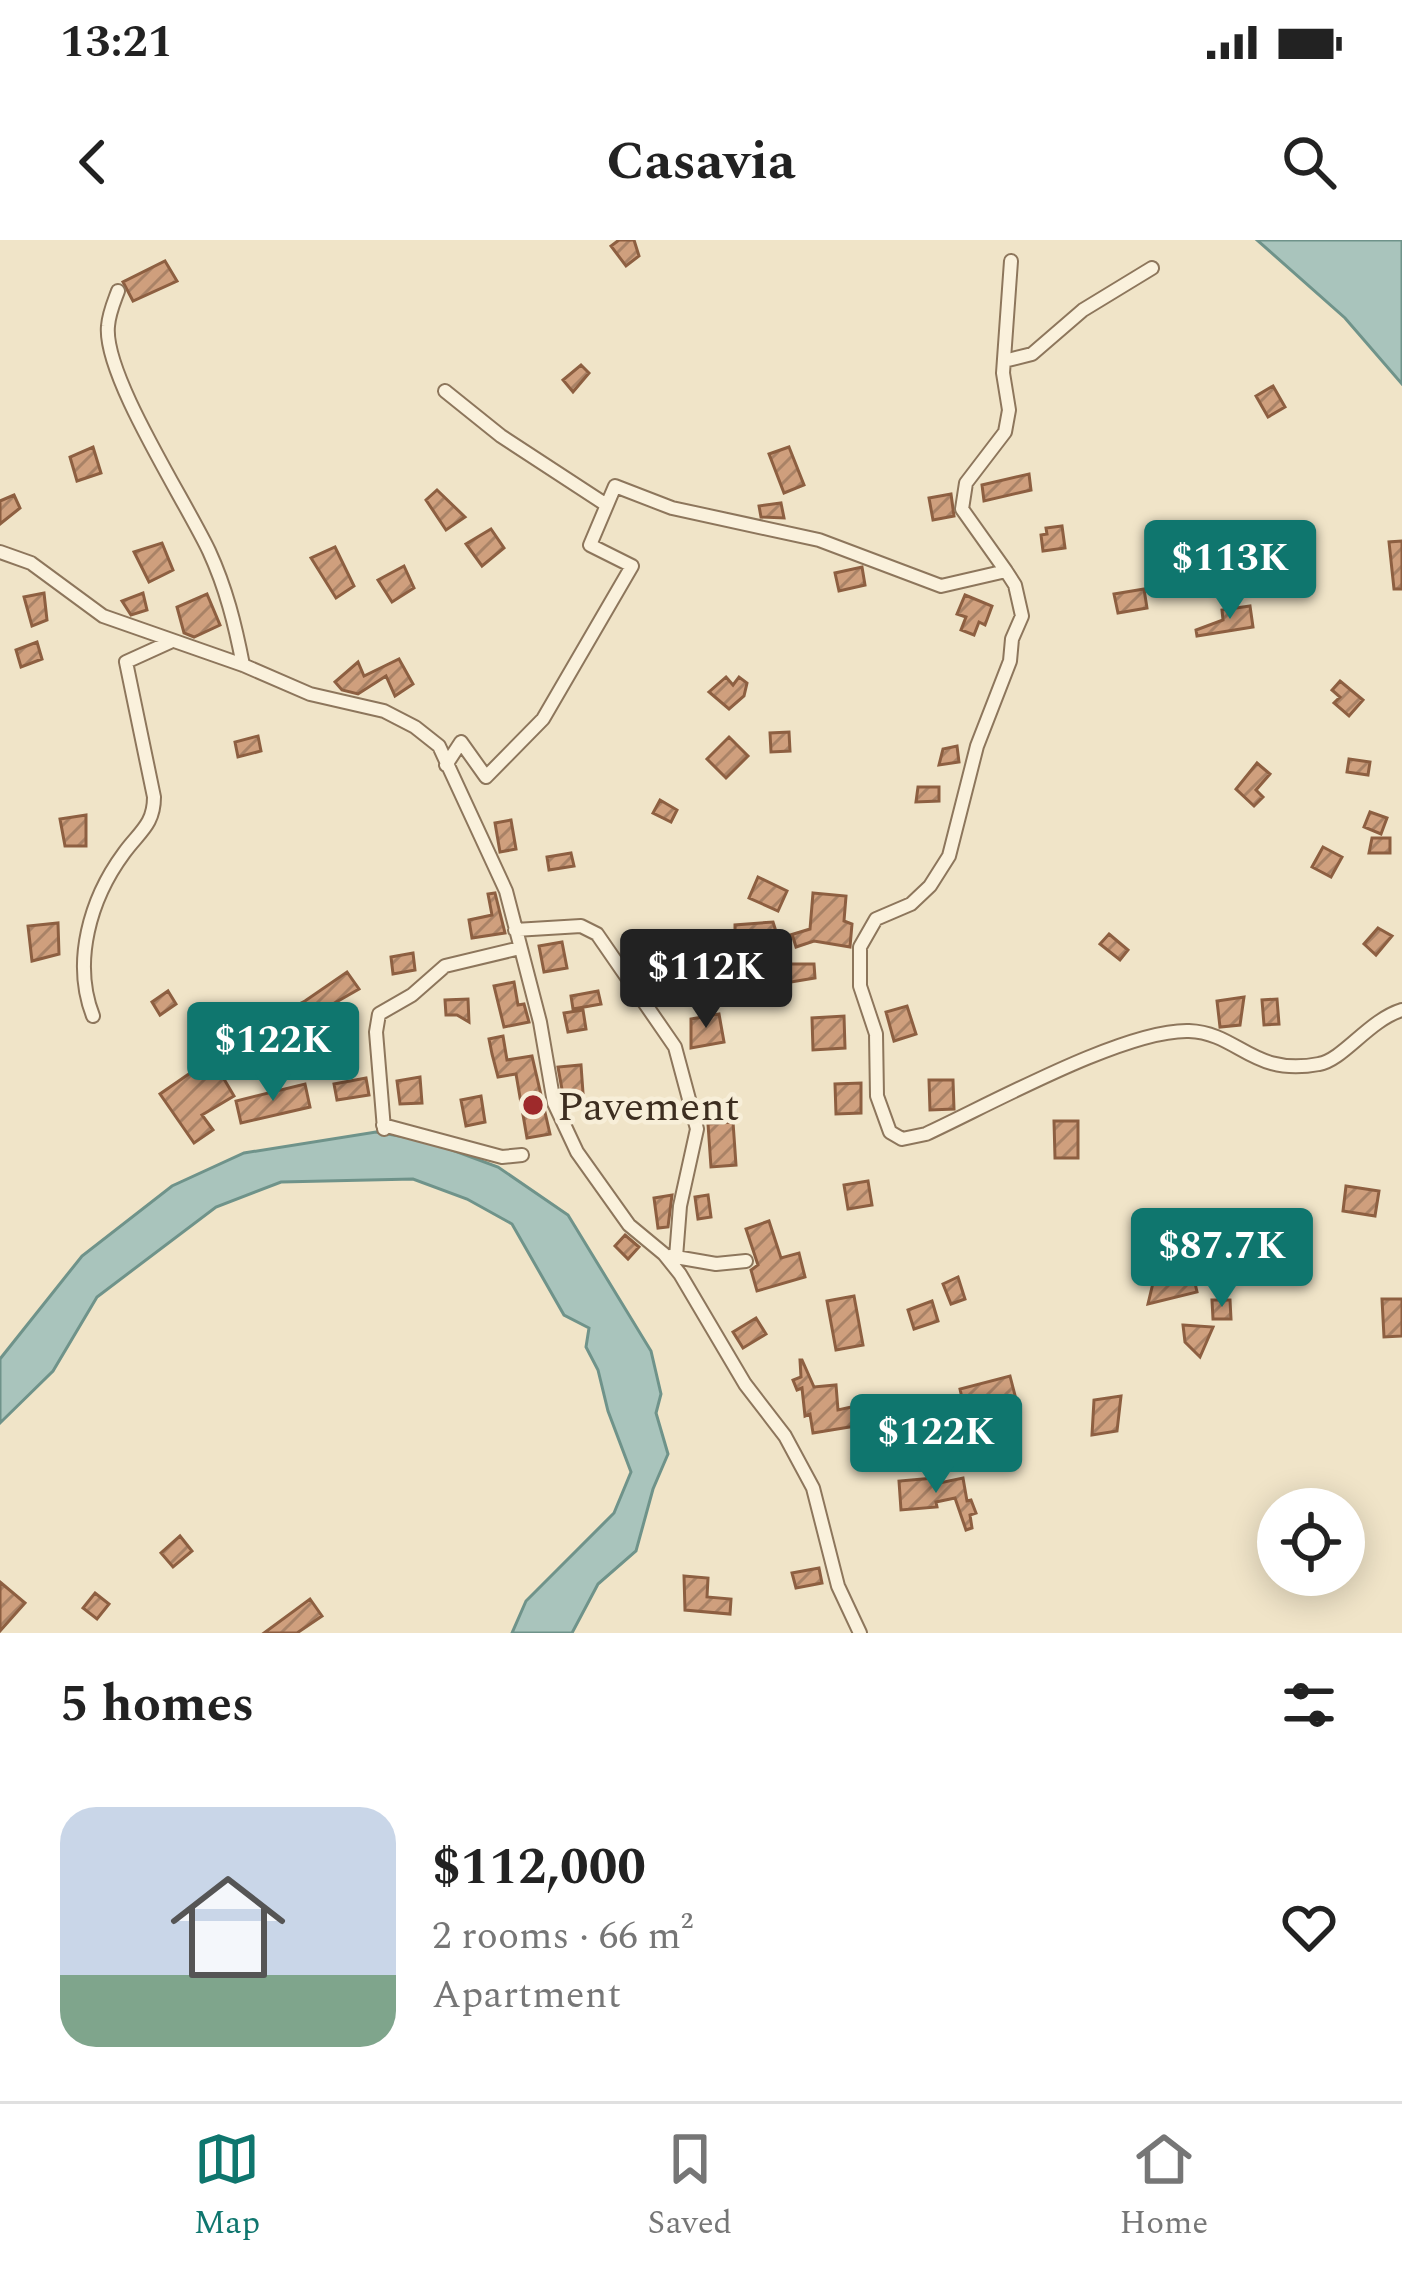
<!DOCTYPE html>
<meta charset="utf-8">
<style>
:root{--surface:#fff;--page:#f2f2f2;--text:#222;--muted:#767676;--line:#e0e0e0;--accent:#0f766e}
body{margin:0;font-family:Spectral,serif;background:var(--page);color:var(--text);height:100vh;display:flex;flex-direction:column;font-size:45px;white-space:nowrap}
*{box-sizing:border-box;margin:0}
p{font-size:39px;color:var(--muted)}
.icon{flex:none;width:66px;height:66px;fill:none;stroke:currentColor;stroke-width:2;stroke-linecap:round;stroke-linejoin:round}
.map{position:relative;height:1393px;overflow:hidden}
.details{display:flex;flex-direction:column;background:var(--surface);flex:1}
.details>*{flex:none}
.fabs{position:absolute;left:1257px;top:1248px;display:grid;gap:24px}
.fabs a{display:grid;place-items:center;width:108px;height:108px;border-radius:50%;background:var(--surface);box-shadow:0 6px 30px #0003;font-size:60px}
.price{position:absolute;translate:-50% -102px;padding:0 27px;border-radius:12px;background:var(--accent);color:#fff;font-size:39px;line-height:78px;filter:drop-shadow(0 3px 6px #0008)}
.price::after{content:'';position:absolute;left:50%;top:72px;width:36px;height:27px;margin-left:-18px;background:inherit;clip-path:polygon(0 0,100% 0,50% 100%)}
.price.selected{background:#222;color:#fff}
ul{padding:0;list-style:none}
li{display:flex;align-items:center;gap:36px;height:300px;padding:0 60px}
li+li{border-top:3px solid var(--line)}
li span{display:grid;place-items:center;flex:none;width:336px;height:240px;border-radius:36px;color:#555}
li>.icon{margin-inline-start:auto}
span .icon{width:144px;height:144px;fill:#fffc;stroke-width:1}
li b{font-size:51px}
h2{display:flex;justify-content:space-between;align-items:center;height:144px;padding:0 60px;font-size:51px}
.status{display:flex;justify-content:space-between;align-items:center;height:84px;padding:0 60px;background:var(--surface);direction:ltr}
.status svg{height:33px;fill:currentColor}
header{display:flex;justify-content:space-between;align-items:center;height:156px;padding:0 60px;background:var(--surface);font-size:54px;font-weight:700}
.dock{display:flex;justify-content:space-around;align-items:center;height:168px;border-top:3px solid var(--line);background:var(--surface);font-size:33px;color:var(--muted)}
.dock a{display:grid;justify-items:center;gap:6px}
.dock .selected{color:var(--accent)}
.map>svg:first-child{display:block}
.water{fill:#a9c4bc;stroke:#6f938a;stroke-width:3}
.building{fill:url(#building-hatch);stroke:#8d5f41;stroke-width:3}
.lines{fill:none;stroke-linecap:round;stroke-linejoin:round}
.street-casing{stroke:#8d765c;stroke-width:16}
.street{stroke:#faf1dc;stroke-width:12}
.poi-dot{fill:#9e2a2b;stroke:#f7eed8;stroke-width:4.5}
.labels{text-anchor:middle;stroke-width:9;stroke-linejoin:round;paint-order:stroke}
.poi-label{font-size:42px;fill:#3d2e20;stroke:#f7eed8;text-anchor:start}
</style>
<div class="status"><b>13:21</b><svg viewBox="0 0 49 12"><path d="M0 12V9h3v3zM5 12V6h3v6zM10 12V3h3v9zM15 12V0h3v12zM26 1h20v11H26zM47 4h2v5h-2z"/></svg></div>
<header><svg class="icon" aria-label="back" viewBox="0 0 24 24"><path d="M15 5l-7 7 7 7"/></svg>Casavia<svg class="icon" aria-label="search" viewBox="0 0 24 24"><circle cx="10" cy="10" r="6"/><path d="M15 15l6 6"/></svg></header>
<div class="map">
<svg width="1402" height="1393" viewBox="0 0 1402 1393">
<defs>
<pattern id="building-hatch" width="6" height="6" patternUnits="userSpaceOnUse" patternTransform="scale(3)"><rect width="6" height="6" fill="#cf9f7d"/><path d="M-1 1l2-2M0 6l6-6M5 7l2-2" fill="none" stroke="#a98266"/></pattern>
</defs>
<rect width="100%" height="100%" fill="#f0e4c8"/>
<path class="water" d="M1257,0h145v144l-57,-66z
M376,892l52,9 70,26 70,48 83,136 10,43 -5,19 12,41 -15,35 -17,62 -38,33 -26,49h-60l14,-32 88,-88 17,-41 -23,-61 -10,-41 -12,-23 3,-19 -25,-13 -52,-91 -45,-25 -54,-20 -132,3 -65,25 -119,90 -44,74 -53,52v-64l82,-103 90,-70 72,-33z"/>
<path class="building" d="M619,0h15l5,16 -13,10 -15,-20z
M165,21l12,20 -44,20 -10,-19z
M581,125l8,8 -16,19 -10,-12z
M1273,146l12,21 -17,10 -12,-21z
M93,207l8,26 -24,8 -7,-24z
M789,207l15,38 -20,8 -15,-39z
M1029,234l2,16 -47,11 -2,-16z
M437,250l28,27 -19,13 -20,-30z
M951,254l3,22 -21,4 -4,-22z
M14,255l6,13 -20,16v-23z
M781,263l3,15 -23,-1 -2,-11z
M1062,286l3,22 -22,3 -2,-16 6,-1 -1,-6z
M491,289l13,19 -22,18 -16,-22z
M1402,301v48h-8l-5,-47z
M162,303l11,27 -24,12 -15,-30z
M335,307l19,39 -18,12 -25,-40z
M404,326l10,22 -22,14 -14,-22z
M862,327l3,18 -26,6 -4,-18z
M1144,349l3,19 -29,5 -4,-19z
M44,353l3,27 -15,6 -8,-29z
M143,353l4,17 -16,5 -9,-14z
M207,354l13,31 -26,12 -10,-4 -7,-26z
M965,355l27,11 -7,19 -6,-3 -5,13 -13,-5 5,-13 -9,-3z
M1250,366l3,21 -56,9 -1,-6 27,-10 -1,-10z
M37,402l5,17 -21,8 -5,-17z
M399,419l14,25 -18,12 -9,-20 -28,18 -16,-4 -7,-8 23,-20 6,14z
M726,437l7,8 6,-8 8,6 -3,13 -15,13 -20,-17z
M1340,441l23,19 -14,16 -15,-13 6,-6 -8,-7z
M789,492l1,19 -19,1 -1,-19z
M258,496l3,15 -23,6 -3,-15z
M729,497l19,19 -22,22 -19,-19z
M957,506l2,16 -20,3 4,-16z
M1349,519l21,3 -2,13 -21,-3z
M1257,523l13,11 -14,16 7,7 -9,9 -18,-17z
M918,547h21v14l-23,1z
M660,560l17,10 -6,12 -18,-9z
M1370,572l17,6 -6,16 -17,-7z
M86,575v31h-21l-5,-27z
M511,580l5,29 -16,3 -5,-29z
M1372,598h18v15h-21z
M1323,607l19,10 -11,20 -19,-10z
M571,613l3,13 -25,4 -2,-13z
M758,637l29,14 -9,20 -29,-13z
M495,653l10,40 -33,5 -3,-18 23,-5 -4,-21z
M813,653l33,3 -2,25 8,3 -2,23 -36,-6 -18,6 -3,-10 -6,-1 23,-7z
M773,682l6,19 -44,1v-17z
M58,683l1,31 -27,7 -4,-35z
M1378,688l14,8 -16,19 -12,-11z
M1109,694l19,16 -8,10 -20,-16z
M562,702l5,26 -23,4 -5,-26z
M652,703l9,45 -12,3 -11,-16 -5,-29z
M413,713l2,17 -22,4 -2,-17z
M785,724h29l1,14 -30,5z
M347,732l12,17 -96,55 2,3 -44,27 13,22 -32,19 11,15 -19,13 -34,-49 104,-72 41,-21z
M514,742l4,23 6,-1 5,18 -25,5 -10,-41z
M168,751l8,13 -16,11 -8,-13z
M598,751l3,13 -28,5 -2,-13z
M1244,757l-4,28 -20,2 -3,-26z
M468,759l1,23 -12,-7h-11l-1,-15z
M1277,759l2,25 -15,1 -2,-25z
M907,766l9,28 -22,7 -8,-29z
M583,770l3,19 -18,3 -4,-19z
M719,774l5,28 -33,6v-29z
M844,776l1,32 -32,2 -1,-32z
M503,796l4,24 25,-4 18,78 -23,4 -11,-64 -18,3 -6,-23 -3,-15z
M581,825l2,28 -20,2 -5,-28z
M420,837l2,26 -22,1 -3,-23z
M366,838l3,17 -32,5 -3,-16z
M929,840h24l1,29 -24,1z
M861,843v30l-25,1 -1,-30z
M305,844l5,23 -69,16 -5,-22z
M481,856l4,26 -19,4 -5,-26z
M1054,881h24v37h-23z
M733,882l3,43 -25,2 -3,-43z
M868,941l4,24 -24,4 -4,-24z
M1346,946l33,5 -4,25 -32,-5z
M672,955l-4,32 -10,1 -4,-30z
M708,955l3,22 -13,2 -3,-22z
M769,981l12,37 18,-5 6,24 -48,14 -6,-21 7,-5 -12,-36z
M625,995l14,12 -11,12 -13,-13z
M1193,1034l4,18 -49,12 5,-21z
M958,1037l7,22 -14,5 -8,-20z
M854,1056l9,49 -27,5 -9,-49z
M1382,1059h20v37l-18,1z
M1212,1060h18l1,19h-18z
M932,1061l6,20 -24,8 -6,-19z
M756,1078l10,16 -23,14 -10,-16z
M1183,1085l30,2 -13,30 -15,-15z
M800,1120h2l12,27 22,-2 2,25 31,-7 5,20 -61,10 -3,-19 -5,2 -3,-28 -5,2 -4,-10 8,-3z
M1010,1136l8,31 -51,13 -7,-31z
M1121,1156l-4,35 -25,4 2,-35z
M935,1238v6l28,-6 4,23 4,-1 5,13 -6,2 2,13 -6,2 -11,-32 -19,4 1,5 -36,3 -2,-29z
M180,1296l12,15 -19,16 -12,-14z
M819,1328l3,15 -26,5 -4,-15z
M684,1336l24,2 -1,19 24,2 -1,15 -45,-4z
M0,1342l25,21 -25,28z
M95,1353l14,11 -12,15 -14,-11z
M310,1359l12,17 -25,17h-33z"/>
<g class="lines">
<defs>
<path id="street" d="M118,51c-4,11 -9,22 -10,35 -5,49 77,174 101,225 17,37 26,73 34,114
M1004,121l28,-7 51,-44 69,-42
M445,151l56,45 104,68
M0,312l31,11 72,53 140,49 67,29 74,17 31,16 24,19 67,145 34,131 14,81 23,49 52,73 35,29 16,20 65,110 40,52 28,52 25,98 22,47
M1006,331l-44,-62 4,-26 39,-51 4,-22 -6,-37 8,-112
M446,525l15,-23 25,35 57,-58 89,-153 -42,-21 25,-59 57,22 147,32 122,46 65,-15 9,14 7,31 -10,23 -2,22 -33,85 -28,110 -19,30 -19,18 -35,15 -16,28v39l16,48 1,62 13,36 12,7 24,-5c63,-29 199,-105 263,-103 50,2 63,46 130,33 24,-4 50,-44 83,-54
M515,690l66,-4 16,8 78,113 22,82 -17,77 -4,51
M93,776c-21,-54 -3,-117 31,-163 15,-21 30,-28 30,-56l-28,-135 44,-20
M383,885l119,32 20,-2
M384,889l-8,-97 3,-18 33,-19 33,-29 75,-18
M670,1016l46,8 30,-3"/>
</defs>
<use href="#street" class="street-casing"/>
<use href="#street" class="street"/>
</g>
<circle class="poi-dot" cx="533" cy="865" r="12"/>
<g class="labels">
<g class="poi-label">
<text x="557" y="880">Pavement</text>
</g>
</g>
</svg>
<div class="fabs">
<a><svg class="icon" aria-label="locate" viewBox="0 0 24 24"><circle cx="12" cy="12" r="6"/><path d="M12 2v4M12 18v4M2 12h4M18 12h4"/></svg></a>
</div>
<b class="price" style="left:1230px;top:382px">$113K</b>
<b class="price selected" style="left:706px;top:791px">$112K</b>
<b class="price" style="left:273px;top:864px">$122K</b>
<b class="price" style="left:1222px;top:1070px">$87.7K</b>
<b class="price" style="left:936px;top:1256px">$122K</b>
</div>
<section class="details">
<h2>5 homes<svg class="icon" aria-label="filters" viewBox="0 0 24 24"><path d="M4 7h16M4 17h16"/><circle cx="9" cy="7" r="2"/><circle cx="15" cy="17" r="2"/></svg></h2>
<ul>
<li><span style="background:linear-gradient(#c9d6e8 70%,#7fa58c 0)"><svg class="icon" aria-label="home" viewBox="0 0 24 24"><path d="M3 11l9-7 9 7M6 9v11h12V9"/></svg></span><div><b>$112,000</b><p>2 rooms · 66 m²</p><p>Apartment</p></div><svg class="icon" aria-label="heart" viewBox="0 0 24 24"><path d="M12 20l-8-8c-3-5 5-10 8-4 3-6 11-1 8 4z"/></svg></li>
</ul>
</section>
<nav class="dock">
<a class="selected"><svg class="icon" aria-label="map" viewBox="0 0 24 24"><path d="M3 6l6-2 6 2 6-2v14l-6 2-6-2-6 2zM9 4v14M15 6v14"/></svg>Map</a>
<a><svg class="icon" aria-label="saved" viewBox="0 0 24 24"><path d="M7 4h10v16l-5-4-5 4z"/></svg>Saved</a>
<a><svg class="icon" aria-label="home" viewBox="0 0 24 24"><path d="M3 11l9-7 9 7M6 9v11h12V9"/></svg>Home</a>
</nav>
